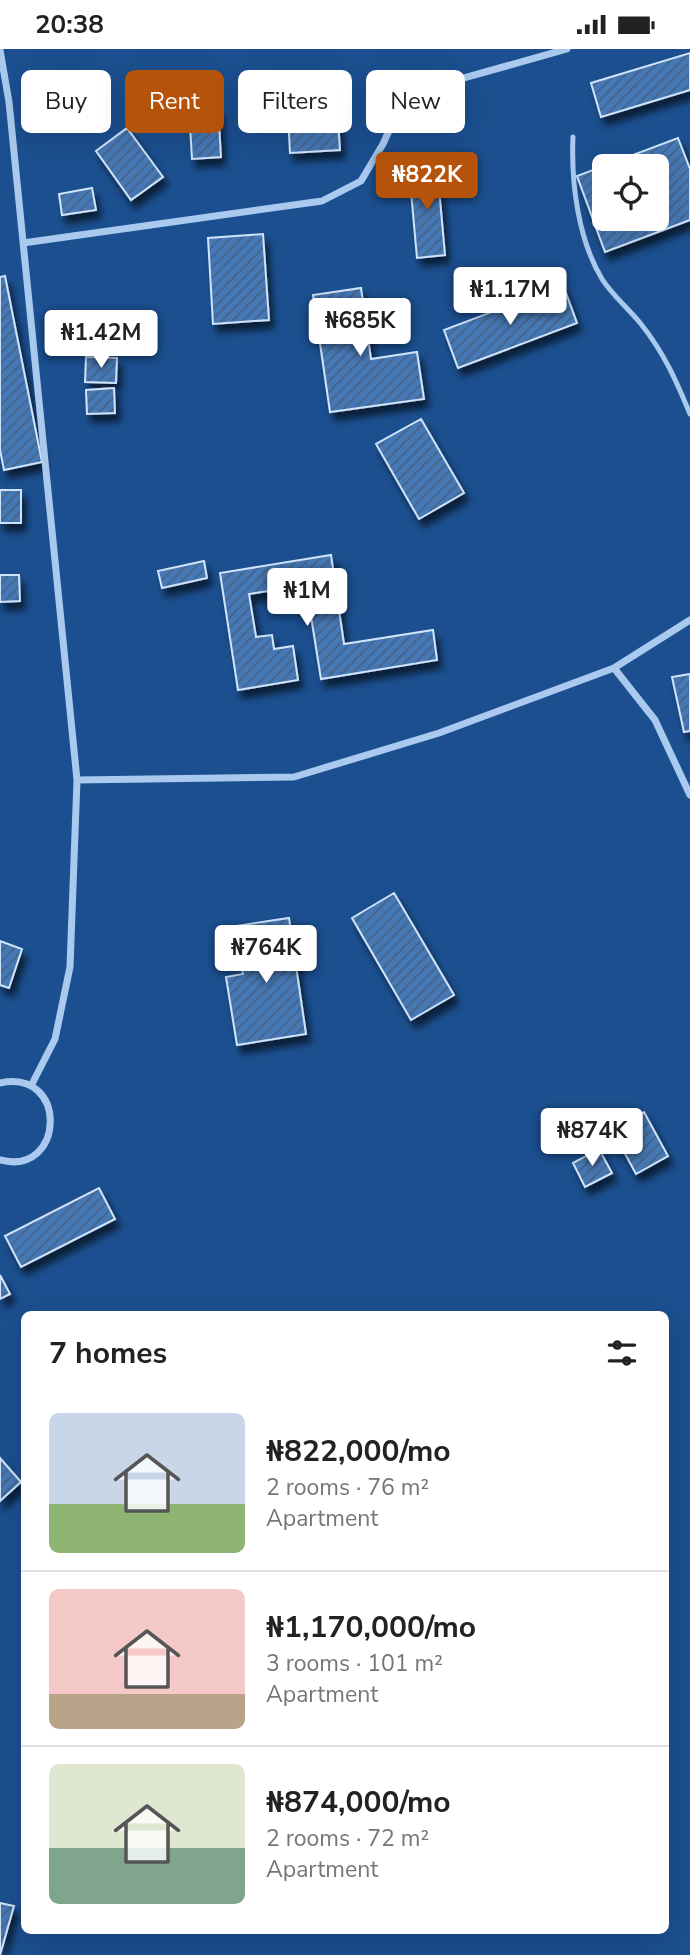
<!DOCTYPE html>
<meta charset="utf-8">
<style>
:root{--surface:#fff;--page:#f6f6f6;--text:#222;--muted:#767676;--line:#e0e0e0;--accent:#b45309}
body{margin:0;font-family:"Nunito Sans",sans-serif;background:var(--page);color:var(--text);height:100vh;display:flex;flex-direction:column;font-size:26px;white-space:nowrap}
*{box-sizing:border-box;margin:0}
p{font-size:23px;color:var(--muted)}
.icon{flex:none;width:38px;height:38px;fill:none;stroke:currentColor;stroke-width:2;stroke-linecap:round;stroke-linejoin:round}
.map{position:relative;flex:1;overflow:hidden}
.panel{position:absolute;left:21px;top:1262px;width:648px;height:623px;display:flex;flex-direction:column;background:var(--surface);border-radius:10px;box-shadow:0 7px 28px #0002}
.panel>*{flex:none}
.top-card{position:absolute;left:21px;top:21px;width:649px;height:63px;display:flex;gap:14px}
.controls{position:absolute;left:592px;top:105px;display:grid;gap:14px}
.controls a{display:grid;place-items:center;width:77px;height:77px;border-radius:10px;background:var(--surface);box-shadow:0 7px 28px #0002;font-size:35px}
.price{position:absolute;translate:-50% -60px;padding:0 16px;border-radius:7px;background:#fff;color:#222;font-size:23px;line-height:46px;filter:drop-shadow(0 2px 4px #0008)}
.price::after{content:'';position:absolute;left:50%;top:42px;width:21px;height:16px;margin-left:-10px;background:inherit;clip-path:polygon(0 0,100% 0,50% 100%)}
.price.active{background:var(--accent);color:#fff}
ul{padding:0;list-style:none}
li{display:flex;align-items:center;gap:21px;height:175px;padding:0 28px}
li+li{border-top:2px solid var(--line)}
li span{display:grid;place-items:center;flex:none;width:196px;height:140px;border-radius:10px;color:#555}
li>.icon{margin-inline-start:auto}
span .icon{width:84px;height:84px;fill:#fffc;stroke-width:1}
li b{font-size:30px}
h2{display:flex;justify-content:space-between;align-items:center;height:84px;padding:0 28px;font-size:30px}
.chip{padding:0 24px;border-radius:10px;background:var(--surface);box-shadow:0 7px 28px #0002;font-size:24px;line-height:63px}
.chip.active{background:var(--accent);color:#fff}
.status{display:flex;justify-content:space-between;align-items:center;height:49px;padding:0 35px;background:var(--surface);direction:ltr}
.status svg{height:19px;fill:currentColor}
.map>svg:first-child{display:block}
.building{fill:url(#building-hatch);stroke:#cfe3fa;stroke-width:2;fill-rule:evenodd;filter:url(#shadow)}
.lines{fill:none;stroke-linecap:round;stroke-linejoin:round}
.lane{stroke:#a9c9ee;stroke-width:5}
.street{stroke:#a9c9ee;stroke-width:7}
</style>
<div class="status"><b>20:38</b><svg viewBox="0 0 49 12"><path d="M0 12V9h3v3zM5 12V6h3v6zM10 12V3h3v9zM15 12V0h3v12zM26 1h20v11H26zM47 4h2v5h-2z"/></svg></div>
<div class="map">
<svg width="690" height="1906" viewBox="0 0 690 1906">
<defs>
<pattern id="building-hatch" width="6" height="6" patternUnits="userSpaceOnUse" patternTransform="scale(1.75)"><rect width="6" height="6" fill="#4478b7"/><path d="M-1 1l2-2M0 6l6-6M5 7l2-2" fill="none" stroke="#486282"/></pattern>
<filter id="shadow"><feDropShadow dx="4.5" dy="8" stdDeviation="3.5" flood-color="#0009"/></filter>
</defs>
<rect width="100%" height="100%" fill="#1b4f8f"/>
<path class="building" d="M690,4v37l-89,27 -10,-34z
M336,42l4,59 -50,3 -3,-58z
M218,58l3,50 -29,2 -3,-50z
M127,79l36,49 -32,23 -35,-49z
M678,89l12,31v51l-85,32 -28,-76zM604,117h52v53h-52z
M437,117l8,89 -28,3 -8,-89z
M92,139l4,22 -34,5 -3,-21z
M263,185l6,86 -56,4 -5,-86z
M5,227l37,186 -38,8 -4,-20v-173z
M563,236l14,38 -119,45 -14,-38z
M361,239l10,71 46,-7 7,47 -94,13 -17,-117z
M86,308l31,1 -1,25 -31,-1z
M114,339l1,25 -28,1 -1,-24z
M421,370l43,74 -45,26 -43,-75z
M0,441h21v33h-21z
M331,506l13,89 89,-14 4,30 -116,19 -15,-94 -57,9 7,43 16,-2 2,14 19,-3 5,34 -60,10 -18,-117z
M204,512l3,17 -45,10 -4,-17z
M0,526h19l1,26 -20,1z
M690,625v57l-6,1 -12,-55z
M394,844l60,102 -43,25 -59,-102z
M289,869l17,116 -69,11 -11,-68 17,-3 -7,-48z
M0,892l22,8 -13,39 -9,-3z
M644,1063l24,44 -32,18 -24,-44z
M599,1100l13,24 -27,14 -12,-24z
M99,1139l16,31 -94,48 -16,-31z
M0,1226l10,19 -10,5z
M0,1409l21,24 -21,19z
M0,1854l14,3 -14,49z"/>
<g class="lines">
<path class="lane" d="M573,88c-2,46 5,102 29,142 10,16 27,30 39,45 23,29 35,56 49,90"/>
<path class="street" d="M0,1l9,52 68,678 -7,187 -15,72 -24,47
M23,194l299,-42 39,-20 22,-37 14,-31 31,-25 139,-39
M614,619l41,52 35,75
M77,731l217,-3 145,-44 175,-65 76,-48
M0,1034c69,-15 65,94 0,77"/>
</g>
</svg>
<div class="controls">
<a><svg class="icon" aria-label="locate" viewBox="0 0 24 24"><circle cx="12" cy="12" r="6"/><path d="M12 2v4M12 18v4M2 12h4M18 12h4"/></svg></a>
</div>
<b class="price active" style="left:427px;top:163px">₦822K</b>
<b class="price" style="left:510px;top:278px">₦1.17M</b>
<b class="price" style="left:360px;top:309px">₦685K</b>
<b class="price" style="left:101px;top:321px">₦1.42M</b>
<b class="price" style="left:307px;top:579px">₦1M</b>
<b class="price" style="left:266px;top:936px">₦764K</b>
<b class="price" style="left:592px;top:1119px">₦874K</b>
<div class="top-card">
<a class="chip">Buy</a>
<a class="chip active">Rent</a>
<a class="chip">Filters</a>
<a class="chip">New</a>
</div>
<section class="panel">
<h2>7 homes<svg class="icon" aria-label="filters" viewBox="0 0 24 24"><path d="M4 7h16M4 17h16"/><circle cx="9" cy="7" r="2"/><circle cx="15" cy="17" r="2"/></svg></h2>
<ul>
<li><span style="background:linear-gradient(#c9d6e8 65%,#8fb573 0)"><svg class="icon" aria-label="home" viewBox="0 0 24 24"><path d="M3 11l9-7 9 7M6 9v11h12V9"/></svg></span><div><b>₦822,000/mo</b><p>2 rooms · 76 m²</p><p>Apartment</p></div></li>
<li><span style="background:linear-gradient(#f6c9c9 75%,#b9a48a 0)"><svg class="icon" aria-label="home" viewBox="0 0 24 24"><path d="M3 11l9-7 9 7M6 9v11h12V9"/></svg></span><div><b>₦1,170,000/mo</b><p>3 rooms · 101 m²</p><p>Apartment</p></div></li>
<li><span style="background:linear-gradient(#dfe7d0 60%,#7fa58c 0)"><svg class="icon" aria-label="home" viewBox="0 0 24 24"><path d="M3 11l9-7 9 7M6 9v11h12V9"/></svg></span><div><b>₦874,000/mo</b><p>2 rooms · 72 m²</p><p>Apartment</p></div></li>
</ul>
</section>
</div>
